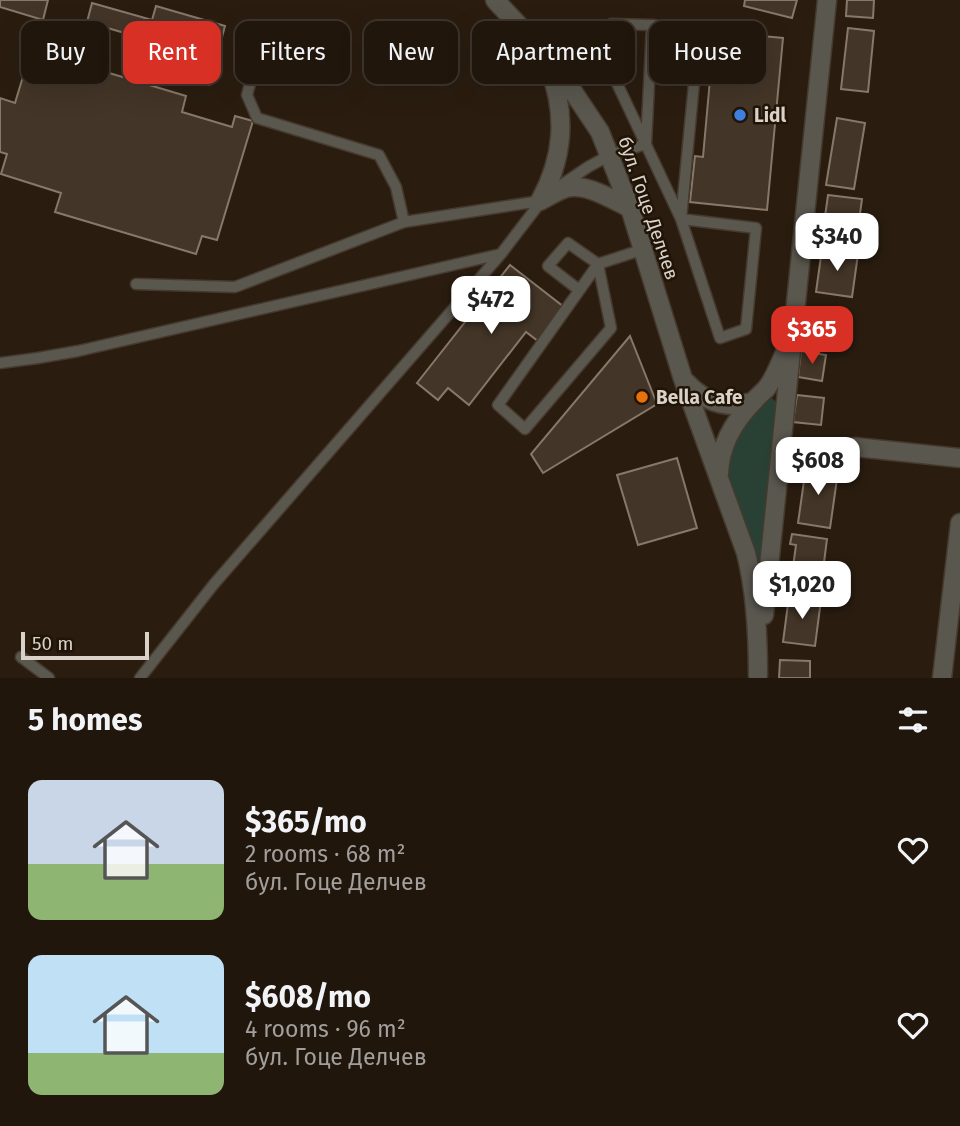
<!DOCTYPE html>
<meta charset="utf-8">
<style>
:root{--surface:#20160c;--page:#281f15;--text:#f1f3f6;--muted:#a29f9d;--line:#3d352d;--accent:#d93025}
body{margin:0;font-family:"Fira Sans",sans-serif;background:var(--page);color:var(--text);height:100vh;display:flex;flex-direction:column;font-size:26px;white-space:nowrap}
*{box-sizing:border-box;margin:0}
p{font-size:23px;color:var(--muted)}
.icon{flex:none;width:38px;height:38px;fill:none;stroke:currentColor;stroke-width:2;stroke-linecap:round;stroke-linejoin:round}
.map{position:relative;height:678px;overflow:hidden}
.details{display:flex;flex-direction:column;background:var(--surface);flex:1}
.details>*{flex:none}
.top-card{position:absolute;left:21px;top:21px;width:919px;height:63px;display:flex;gap:14px}
.scale{position:absolute;left:21px;bottom:18px;width:128px;box-sizing:border-box;padding-left:7px;border:4px solid #dad2c9;border-top:0;font-size:19px;line-height:24px;white-space:nowrap;color:#dad2c9;-webkit-text-stroke:5px #201407;paint-order:stroke}
.price{position:absolute;translate:-50% -60px;padding:0 16px;border-radius:14px;background:#fff;color:#222;font-size:23px;line-height:46px;filter:drop-shadow(0 2px 4px #0008)}
.price::after{content:'';position:absolute;left:50%;top:42px;width:21px;height:16px;margin-left:-10px;background:inherit;clip-path:polygon(0 0,100% 0,50% 100%)}
.price.active{background:var(--accent);color:#fff}
ul{padding:0;list-style:none}
li{display:flex;align-items:center;gap:21px;height:175px;padding:0 28px}
li span{display:grid;place-items:center;flex:none;width:196px;height:140px;border-radius:14px;color:#555}
li>.icon{margin-inline-start:auto}
span .icon{width:84px;height:84px;fill:#fffc;stroke-width:1}
li b{font-size:30px}
h2{display:flex;justify-content:space-between;align-items:center;height:84px;padding:0 28px;font-size:30px}
.tag{padding:0 24px;border-radius:14px;background:var(--surface);box-shadow:0 7px 28px #0002,0 0 0 2px var(--line);font-size:24px;line-height:63px}
.tag.active{background:var(--accent);color:#fff}
.map>svg:first-child{display:block}
.green{fill:#294134}
.building{fill:#433527;stroke:#887869;stroke-width:2}
.lines{fill:none;stroke-linecap:round;stroke-linejoin:round}
.service-casing{stroke:#463a2e;stroke-width:13}
.minor-casing{stroke:#463a2e;stroke-width:21}
.tertiary-casing{stroke:#463a2e;stroke-width:21}
.service{stroke:#59574e;stroke-width:10}
.minor{stroke:#59574e;stroke-width:18}
.tertiary{stroke:#59574e;stroke-width:18}
.shop-dot{fill:#3f7fe0;stroke:#201407;stroke-width:2.5}
.food-dot{fill:#e8710a;stroke:#201407;stroke-width:2.5}
.labels{text-anchor:middle;stroke-width:5;stroke-linejoin:round;paint-order:stroke}
.poi-label{font-size:19px;font-weight:bold;fill:#dad2c9;stroke:#201407;text-anchor:start}
.street-label{font-size:19px;fill:#dad2c9;stroke:#201407}
</style>
<div class="map">
<svg width="960" height="678" viewBox="0 0 960 678">
<rect width="100%" height="100%" fill="#2a1d10"/>
<path class="green" d="M772,398l4,4 -16,170c-6,-23 -14,-45 -22,-67 -4,-9 -11,-21 -11,-30 -2,-27 26,-62 45,-77z"/>
<path class="building" d="M0,0h48l-5,20 -43,-13z
M745,0h52l-5,18 -48,-12z
M847,0h27l-1,18 -27,-2z
M92,3l60,17 4,-14 69,20 -16,59 -24,-7 8,-25 -106,-31z
M848,28l26,3 -6,61 -27,-3z
M761,36l22,2 -16,172 -77,-8 5,-46 8,1 10,-111 47,5z
M49,55l137,41 -4,16 50,15 3,-11 18,5 -36,119 -15,-4 -6,18 -141,-42 6,-19 -60,-19 6,-20 -7,-2v-54l15,5 13,-43 17,5z
M837,118l28,5 -11,66 -28,-4z
M828,195l34,4 -6,44 -34,-5z
M822,249l36,5 -6,43 -36,-5z
M510,265l54,42 -26,34 -12,-9 -57,73 -21,-17 -10,12 -21,-17z
M807,314l29,6 -6,25 -29,-6z
M630,336l27,68 -114,69 -12,-19z
M801,351l25,4 -4,26 -24,-4z
M797,395l27,3 -3,27 -28,-3z
M677,458l20,70 -59,17 -21,-70z
M806,467l32,5 -8,56 -32,-5z
M792,534l35,5 -6,47 -30,-4 5,-37 -6,-1z
M789,596l32,4 -6,46 -32,-4z
M780,660l30,1v17h-31z"/>
<g class="lines">
<defs>
<path id="service" d="M560,186l28,-19 22,-12 36,-11 6,-119 47,6 -18,188 39,119 26,-9 10,-101 -75,-9 -75,-159 5,-36 41,1
M404,222l136,-21
M136,284l99,3 169,-65 -8,-35 -17,-32 -122,-37 -10,-23 17,-63
M579,290l-31,-24 20,-23 30,21 13,64 -86,101 -27,-24 100,-141 46,-15
M0,363l38,-5 40,-7 423,-97
M21,657l28,21
M140,678l74,-94 287,-330 42,-55"/>
<path id="minor" d="M855,447l105,11
M942,678l18,-155"/>
<path id="tertiary" d="M495,0l46,49 25,32 34,51 30,76 53,171 63,174c10,40 12,80 12,122
M540,201c24,-44 27,-87 9,-133
M540,201c8,-4 17,-10 26,-13 21,-5 45,11 64,20
M686,382c13,14 29,24 50,23 5,0 11,-2 17,-3
M719,474c1,-29 15,-53 35,-73 3,-4 8,-8 12,-12 9,-11 14,-26 20,-39
M764,615l63,-615"/>
</defs>
<use href="#service" class="service-casing"/>
<use href="#minor" class="minor-casing"/>
<use href="#tertiary" class="tertiary-casing"/>
<use href="#service" class="service"/>
<use href="#minor" class="minor"/>
<use href="#tertiary" class="tertiary"/>
</g>
<circle class="shop-dot" cx="740" cy="115" r="7"/>
<circle class="food-dot" cx="642" cy="397" r="7"/>
<g class="labels">
<g class="poi-label">
<text x="754" y="122">Lidl</text>
<text x="656" y="404">Bella Cafe</text>
</g>
<g class="street-label">
<text transform="translate(649 208) rotate(71)" y="7">бул. Гоце Делчев</text>
</g>
</g>
</svg>
<div class="scale">50 m</div>
<b class="price" style="left:837px;top:273px">$340</b>
<b class="price" style="left:491px;top:336px">$472</b>
<b class="price active" style="left:812px;top:366px">$365</b>
<b class="price" style="left:818px;top:497px">$608</b>
<b class="price" style="left:802px;top:621px">$1,020</b>
<div class="top-card">
<a class="tag">Buy</a>
<a class="tag active">Rent</a>
<a class="tag">Filters</a>
<a class="tag">New</a>
<a class="tag">Apartment</a>
<a class="tag">House</a>
</div>
</div>
<section class="details">
<h2>5 homes<svg class="icon" aria-label="filters" viewBox="0 0 24 24"><path d="M4 7h16M4 17h16"/><circle cx="9" cy="7" r="2"/><circle cx="15" cy="17" r="2"/></svg></h2>
<ul>
<li><span style="background:linear-gradient(#c9d6e8 60%,#8fb573 0)"><svg class="icon" aria-label="home" viewBox="0 0 24 24"><path d="M3 11l9-7 9 7M6 9v11h12V9"/></svg></span><div><b>$365/mo</b><p>2 rooms · 68 m²</p><p>бул. Гоце Делчев</p></div><svg class="icon" aria-label="heart" viewBox="0 0 24 24"><path d="M12 20l-8-8c-3-5 5-10 8-4 3-6 11-1 8 4z"/></svg></li>
<li><span style="background:linear-gradient(#bfe0f5 70%,#8fb573 0)"><svg class="icon" aria-label="home" viewBox="0 0 24 24"><path d="M3 11l9-7 9 7M6 9v11h12V9"/></svg></span><div><b>$608/mo</b><p>4 rooms · 96 m²</p><p>бул. Гоце Делчев</p></div><svg class="icon" aria-label="heart" viewBox="0 0 24 24"><path d="M12 20l-8-8c-3-5 5-10 8-4 3-6 11-1 8 4z"/></svg></li>
</ul>
</section>
